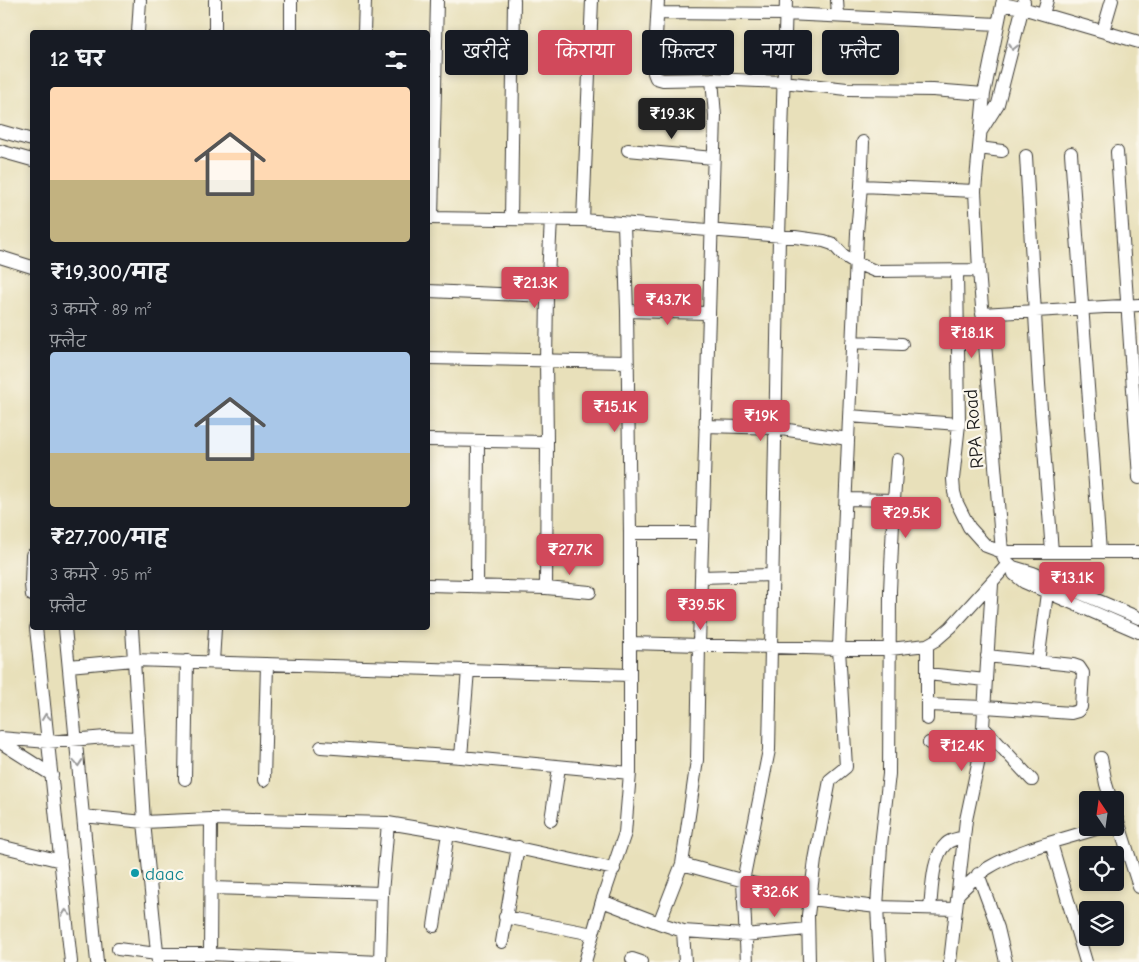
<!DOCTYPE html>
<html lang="hi">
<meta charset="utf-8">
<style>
:root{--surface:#171b24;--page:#242831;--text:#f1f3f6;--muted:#9ea1a6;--accent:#d1495b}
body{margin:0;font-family:"Comic Neue","Playpen Sans Deva",sans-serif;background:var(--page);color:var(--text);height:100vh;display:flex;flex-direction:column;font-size:19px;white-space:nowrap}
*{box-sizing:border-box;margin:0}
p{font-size:16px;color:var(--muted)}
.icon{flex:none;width:28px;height:28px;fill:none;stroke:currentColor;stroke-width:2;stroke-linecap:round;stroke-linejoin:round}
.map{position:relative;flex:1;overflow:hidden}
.details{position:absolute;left:30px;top:30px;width:400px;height:600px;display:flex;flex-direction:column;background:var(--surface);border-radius:5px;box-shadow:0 2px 8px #0003}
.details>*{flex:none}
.top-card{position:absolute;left:445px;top:30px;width:475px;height:45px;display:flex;gap:10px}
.needle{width:32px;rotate:347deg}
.buttons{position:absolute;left:1079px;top:791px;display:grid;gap:10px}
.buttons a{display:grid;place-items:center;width:45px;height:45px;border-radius:5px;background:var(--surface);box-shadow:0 2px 8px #0003;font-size:25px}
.price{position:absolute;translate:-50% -42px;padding:0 11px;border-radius:5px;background:var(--accent);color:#fff;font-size:16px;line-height:32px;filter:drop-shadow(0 1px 2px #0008)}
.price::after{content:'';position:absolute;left:50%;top:30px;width:15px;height:11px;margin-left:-8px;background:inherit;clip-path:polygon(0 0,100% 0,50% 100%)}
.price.active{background:#222;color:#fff}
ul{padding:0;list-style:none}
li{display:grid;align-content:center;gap:10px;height:265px;padding:0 20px}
li span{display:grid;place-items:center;height:155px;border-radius:5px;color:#555}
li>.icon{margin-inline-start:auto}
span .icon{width:90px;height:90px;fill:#fffc;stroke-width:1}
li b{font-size:21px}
h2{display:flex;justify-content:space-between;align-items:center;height:60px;padding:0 20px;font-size:21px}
.pill{padding:0 18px;border-radius:5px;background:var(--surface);box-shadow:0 2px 8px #0003;font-size:18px;line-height:45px}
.pill.active{background:var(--accent);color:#fff}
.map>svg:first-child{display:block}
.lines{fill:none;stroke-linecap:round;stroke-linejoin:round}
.minor-casing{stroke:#3b3934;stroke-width:14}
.minor{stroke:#fff;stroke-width:12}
.oneway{stroke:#999}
.culture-dot{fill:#0f9aa8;stroke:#fbf7ec;stroke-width:2}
.labels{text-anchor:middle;stroke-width:4.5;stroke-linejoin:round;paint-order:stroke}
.street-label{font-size:19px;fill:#1c1c1c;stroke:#fbf7ec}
.culture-label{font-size:19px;fill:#0d838f;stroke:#fbf7ec;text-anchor:start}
</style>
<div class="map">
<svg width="1139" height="962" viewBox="0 0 1139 962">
<rect width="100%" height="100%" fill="#fbf7ec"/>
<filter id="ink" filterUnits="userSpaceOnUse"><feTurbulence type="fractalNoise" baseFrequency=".02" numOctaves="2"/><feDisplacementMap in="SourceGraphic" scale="10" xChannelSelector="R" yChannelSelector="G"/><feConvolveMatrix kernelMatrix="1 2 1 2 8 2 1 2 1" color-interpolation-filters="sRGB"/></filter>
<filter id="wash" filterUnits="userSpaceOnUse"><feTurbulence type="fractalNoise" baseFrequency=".0096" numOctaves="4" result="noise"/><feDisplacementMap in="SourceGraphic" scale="20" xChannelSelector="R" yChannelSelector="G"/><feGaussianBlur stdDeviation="1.12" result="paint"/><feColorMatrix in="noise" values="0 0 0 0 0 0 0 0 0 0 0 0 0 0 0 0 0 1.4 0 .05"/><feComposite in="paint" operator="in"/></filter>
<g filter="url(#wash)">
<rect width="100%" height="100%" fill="#e8e0ba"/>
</g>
<g filter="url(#ink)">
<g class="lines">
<defs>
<path id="minor" d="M658,0l-4,73 2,5 7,2 49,-1 71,3 64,7 86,1 51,4
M837,0l1,16
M1003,0l-19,94 -9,97 4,79 23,282 2,7 9,8 20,6 106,45
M1002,4l20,4 117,34
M658,13l128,1 212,10
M1043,14l4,-14
M1103,31l9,-31
M138,32l2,-32
M215,32v-32
M291,32v-32
M364,32l1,-32
M712,79l3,37 -16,528 -2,116 -15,104 128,35 67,8 3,55
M0,131l32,9
M981,131l17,-27 26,-102
M979,148l23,3
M628,150l85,8
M0,151l32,9
M1117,152l22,326
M1071,153l29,399
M1026,156l13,228 13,168
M861,186l2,-44
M428,218l155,2 212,17 29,4 9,3 10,11 13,8 19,8 104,-1
M432,218l5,-218
M511,219l3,-219
M583,220l9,-220
M0,257l32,10
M957,271l2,153 -6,55 1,13 3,11 12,24 17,19 16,6h137
M428,291l119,5 4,-77
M627,311l81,2
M982,314l157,-9
M852,342l50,2
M428,358l199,4
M849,416l110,8
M705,426l70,2 73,11
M428,440l119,2 -1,-81 1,-65
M846,499l48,1 -4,91 -1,183 -8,71 -4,62 79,2
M894,500l3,-40
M630,533h72
M32,555l-1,29 1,11
M1013,567l1,7 10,8 115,50
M701,577l71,-2
M428,585l118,3 44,4
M477,586l1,-145
M546,588l1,-146
M36,628l35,334
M65,628l32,334
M132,628l12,194 14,140
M630,643l209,6h51l37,-4 9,-5 15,-13 57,-63
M213,662l2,-34
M1038,662l9,-69
M69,666l64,-6 497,15
M927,674l59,6
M927,705l58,2 86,6 7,-2 3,-4 2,-34 -4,-6 -6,-2 -86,-9
M927,719v-74
M983,727l49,53
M0,738l48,4 58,-5 33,1
M0,742l52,33
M929,743l52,7
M321,747l140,10 169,16
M461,757l7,-87
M1101,758l5,26 5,16
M185,779l2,-118
M264,780l3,-116
M83,816l61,6 67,-3 177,4 60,10 166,36
M551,820l8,-53
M1115,822l3,-1 21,66
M1051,843l35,119
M0,846l61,15
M978,874l20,54 8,34
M211,888l171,5
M958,894c10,-10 19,-19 30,-26 33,-20 74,-28 111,-40
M602,901l57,22 23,-59
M930,908c2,-17 2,-52 16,-64 5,-5 12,-5 18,-7
M505,917l88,17
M659,923l24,8 62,4 62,-6
M434,926l14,-93
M683,931l2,31
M502,942l16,-95
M118,949l39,5h53l169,8
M210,954l1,-135
M632,959l9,3
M380,962l2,-69 6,-70
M585,962l17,-61 23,-68 5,-60v-240l-3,-222 -3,-87
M747,962l-4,-81 26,-131 10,-513 7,-237
M809,962l-1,-47 7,-55 15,-80 16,-13 -7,-118 18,-416 4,-47 114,5
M950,962l16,-142 15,-70 2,-23 9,-143"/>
</defs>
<use href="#minor" class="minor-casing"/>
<use href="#minor" class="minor"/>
</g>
<defs><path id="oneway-chevron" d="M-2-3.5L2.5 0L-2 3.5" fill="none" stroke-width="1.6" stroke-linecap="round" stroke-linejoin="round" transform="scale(1.25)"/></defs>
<g class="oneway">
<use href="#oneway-chevron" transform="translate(1013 47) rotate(104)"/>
<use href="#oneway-chevron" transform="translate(46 717) rotate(-96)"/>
<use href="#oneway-chevron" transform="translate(78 763) rotate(85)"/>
<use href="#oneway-chevron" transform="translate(66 913) rotate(-95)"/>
</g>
</g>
<circle class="culture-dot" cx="135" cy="873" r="5"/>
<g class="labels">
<g class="street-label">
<text transform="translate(973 429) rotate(-95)" y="7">RPA Road</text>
</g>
<g class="culture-label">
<text x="145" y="880">daac</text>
</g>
</g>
</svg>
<div class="buttons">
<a><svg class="needle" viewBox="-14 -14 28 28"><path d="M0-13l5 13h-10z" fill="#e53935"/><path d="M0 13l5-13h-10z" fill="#9ea1a6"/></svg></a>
<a><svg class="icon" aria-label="locate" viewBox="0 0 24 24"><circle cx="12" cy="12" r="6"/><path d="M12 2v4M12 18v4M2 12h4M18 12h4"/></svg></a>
<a><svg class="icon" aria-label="layers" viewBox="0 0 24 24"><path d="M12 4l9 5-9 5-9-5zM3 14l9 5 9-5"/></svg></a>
</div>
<b class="price active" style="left:672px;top:140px">₹19.3K</b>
<b class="price" style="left:535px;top:309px">₹21.3K</b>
<b class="price" style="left:668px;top:326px">₹43.7K</b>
<b class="price" style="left:972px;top:359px">₹18.1K</b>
<b class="price" style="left:615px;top:433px">₹15.1K</b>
<b class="price" style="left:761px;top:442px">₹19K</b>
<b class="price" style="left:906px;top:539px">₹29.5K</b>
<b class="price" style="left:570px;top:576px">₹27.7K</b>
<b class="price" style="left:1072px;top:604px">₹13.1K</b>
<b class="price" style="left:701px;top:631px">₹39.5K</b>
<b class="price" style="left:962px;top:772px">₹12.4K</b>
<b class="price" style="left:775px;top:918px">₹32.6K</b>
<div class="top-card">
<a class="pill">खरीदें</a>
<a class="pill active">किराया</a>
<a class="pill">फ़िल्टर</a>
<a class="pill">नया</a>
<a class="pill">फ़्लैट</a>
</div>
<section class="details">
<h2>12 घर<svg class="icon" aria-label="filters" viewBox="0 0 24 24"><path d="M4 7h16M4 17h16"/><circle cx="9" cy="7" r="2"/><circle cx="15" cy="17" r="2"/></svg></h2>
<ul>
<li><span style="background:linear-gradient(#ffd9b3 60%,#c2b280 0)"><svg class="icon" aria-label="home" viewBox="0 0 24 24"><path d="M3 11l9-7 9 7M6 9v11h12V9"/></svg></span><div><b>₹19,300/माह</b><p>3 कमरे · 89 m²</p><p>फ़्लैट</p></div></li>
<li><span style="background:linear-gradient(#a9c7e8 65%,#c2b280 0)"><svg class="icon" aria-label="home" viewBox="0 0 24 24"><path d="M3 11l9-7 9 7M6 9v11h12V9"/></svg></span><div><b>₹27,700/माह</b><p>3 कमरे · 95 m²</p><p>फ़्लैट</p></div></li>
</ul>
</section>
</div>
